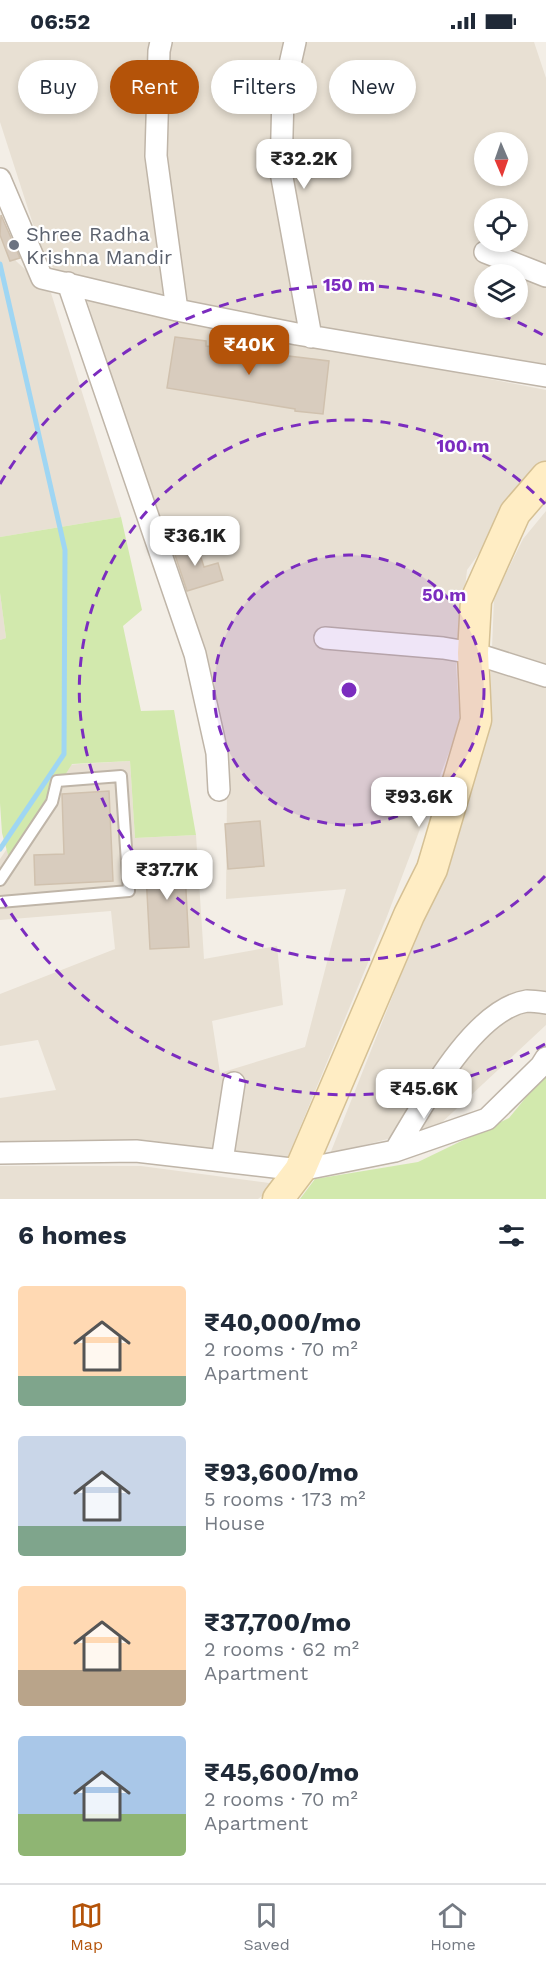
<!DOCTYPE html>
<meta charset="utf-8">
<style>
:root{--surface:#fff;--page:#f2f2f3;--text:#1f2937;--muted:#747a83;--line:#e0e1e3;--accent:#b45309}
body{margin:0;font-family:"Work Sans",sans-serif;background:var(--page);color:var(--text);height:100vh;display:flex;flex-direction:column;font-size:22px;white-space:nowrap}
*{box-sizing:border-box;margin:0}
p{font-size:20px;color:var(--muted)}
.icon{flex:none;width:33px;height:33px;fill:none;stroke:currentColor;stroke-width:2;stroke-linecap:round;stroke-linejoin:round}
.map{position:relative;height:1157px;overflow:hidden}
.drawer{display:flex;flex-direction:column;background:var(--surface);flex:1}
.drawer>*{flex:none}
.hud{position:absolute;left:18px;top:18px;width:510px;height:54px;display:flex;gap:12px}
.needle{width:39px;rotate:178deg}
.controls{position:absolute;left:474px;top:90px;display:grid;gap:12px}
.controls a{display:grid;place-items:center;width:54px;height:54px;border-radius:50%;background:var(--surface);box-shadow:0 3px 9px #0003;font-size:30px}
.price{position:absolute;translate:-50% -51px;padding:0 14px;border-radius:12px;background:#fff;color:#222;font-size:20px;line-height:39px;filter:drop-shadow(0 2px 3px #0008)}
.price::after{content:'';position:absolute;left:50%;top:36px;width:18px;height:14px;margin-left:-9px;background:inherit;clip-path:polygon(0 0,100% 0,50% 100%)}
.price.active{background:var(--accent);color:#fff}
ul{padding:0;list-style:none}
li{display:flex;align-items:center;gap:18px;height:150px;padding:0 18px}
li span{display:grid;place-items:center;flex:none;width:168px;height:120px;border-radius:6px;color:#555}
li>.icon{margin-inline-start:auto}
span .icon{width:72px;height:72px;fill:#fffc;stroke-width:1}
li b{font-size:26px}
h2{display:flex;justify-content:space-between;align-items:center;height:72px;padding:0 18px;font-size:26px}
.chip{padding:0 21px;border-radius:27px;background:var(--surface);box-shadow:0 3px 9px #0003;font-size:21px;line-height:54px}
.chip.active{background:var(--accent);color:#fff}
.status{display:flex;justify-content:space-between;align-items:center;height:42px;padding:0 30px;background:var(--surface);direction:ltr}
.status svg{height:16px;fill:currentColor}
.tab-bar{display:flex;justify-content:space-around;align-items:center;height:84px;border-top:2px solid var(--line);background:var(--surface);font-size:16px;color:var(--muted)}
.tab-bar a{display:grid;justify-items:center;gap:3px}
.tab-bar .active{color:var(--accent)}
.map>svg:first-child{display:block}
.residential{fill:#e8e0d3;fill-rule:evenodd}
.green{fill:#d2e9ad}
.lines{fill:none;stroke-linecap:round;stroke-linejoin:round}
.stream{stroke:#9fd6f3;stroke-width:5}
.building{fill:#d8ccbe;stroke:#d0c1ae;stroke-width:1.5}
.lane-casing{stroke:#bfb5a8;stroke-width:14}
.street-casing{stroke:#bfb5a8;stroke-width:24}
.secondary-casing{stroke:#d5c094;stroke-width:33}
.lane{stroke:#fff;stroke-width:10}
.street{stroke:#fff;stroke-width:21}
.secondary{stroke:#ffedc4;stroke-width:30}
.ring{fill:none;stroke:#7b2cbf;stroke-width:3;stroke-dasharray:10 8}
.worship-dot{fill:#6b7280;stroke:#fff;stroke-width:2}
.labels{text-anchor:middle;stroke-width:4.5;stroke-linejoin:round;paint-order:stroke}
.worship-label{font-size:20px;fill:#5b616d;stroke:#fff;text-anchor:start}
.centre{fill:#7b2cbf;stroke:#fff;stroke-width:3}
.ring-label{font-size:18px;text-anchor:middle;font-weight:bold;fill:#7b2cbf;stroke:#fff;stroke-width:4.5;stroke-linejoin:round;paint-order:stroke}
</style>
<div class="status"><b>06:52</b><svg viewBox="0 0 49 12"><path d="M0 12V9h3v3zM5 12V6h3v6zM10 12V3h3v9zM15 12V0h3v12zM26 1h20v11H26zM47 4h2v5h-2z"/></svg></div>
<div class="map">
<svg width="546" height="1157" viewBox="0 0 546 1157">
<rect width="100%" height="100%" fill="#f3eee6"/>
<path class="residential" d="M0,0h534l12,36v289l-228,-40 -261,-53 -16,-25 -41,-127zM484,100h34v34h-34zM484,166h34v34h-34zM484,232h34v34h-34z
M0,184l16,35 35,32 70,224 -121,20z
M87,258l459,90v71l-79,109 -11,96 4,57 -74,196 -99,240 -287,-13v-48l56,-8 -18,-50 -38,6v-52l115,-45 -4,-38 -111,9v-61l64,-94 66,-4 5,77 61,-3 8,124 73,-13 6,59 -71,16 8,52 85,-26 41,-158 -120,10 1,-108 -68,-261z
M546,469v514l-108,101 -108,28 101,-255 59,-200 4,-101 29,-59z
M0,551l6,45 -6,2z
M0,1124h141l136,18 -19,15h-258z"/>
<path class="green" d="M121,475l21,93 -19,16 18,85 33,-1 22,125 -61,3 -5,-77 -58,3 -62,98 -8,-29 -2,-30v-163l6,-2 -6,-45v-56z
M546,1031v126h-246l15,-20 103,-17 91,-44z"/>
<g class="lines">
<path class="stream" d="M0,222l65,286 -1,204 -64,95"/>
</g>
<path class="building" d="M1,173l19,43 -10,3 -10,-26z
M175,295l31,4v5l123,15 -6,53 -28,-3v-2l-128,-21z
M195,497l9,28 14,-4 5,17 -36,11 -15,-45z
M109,749l4,90 -78,4 -1,-30 30,-1 -2,-60z
M260,779l4,45 -36,3 -3,-45z
M184,811l5,94 -39,2 -5,-94z"/>
<g class="lines">
<defs>
<path id="lane" d="M0,838l52,-78 5,-21 64,-5 8,115 -129,11"/>
<path id="street" d="M161,0l-2,9 -3,105 21,154
M295,0l-12,53 -2,77 30,165
M0,137l42,99 135,32 120,24 249,42
M485,210l61,24
M68,241l127,371 22,99 2,37
M325,596l118,10 30,5 73,23
M395,1109c27,-44 78,-142 132,-150 6,0 13,1 19,2
M0,1111l136,-2 164,19 95,-19 92,-32 54,-53 5,-8
M222,1119l12,-78"/>
<path id="secondary" d="M278,1157l22,-29 109,-255 23,-46 44,-149 -3,-67 3,-53 39,-87 31,-36"/>
</defs>
<use href="#lane" class="lane-casing"/>
<use href="#street" class="street-casing"/>
<use href="#secondary" class="secondary-casing"/>
<use href="#lane" class="lane"/>
<use href="#street" class="street"/>
<use href="#secondary" class="secondary"/>
</g>
<circle cx="349" cy="648" r="135" fill="#7b2cbf" fill-opacity=".12"/>
<g class="ring">
<circle cx="349" cy="648" r="135"/>
<path d="M545 834A270 270 0 1 1 545 462"/>
<path d="M545 1002A405 405 0 0 1 0 854M0 442A405 405 0 0 1 545 294"/>
</g>
<circle class="worship-dot" cx="14" cy="203" r="6"/>
<g class="labels">
<g class="worship-label">
<text x="26" y="199">Shree Radha<tspan x="26" dy="23">Krishna Mandir</tspan></text>
</g>
</g>
<circle cx="349" cy="648" r="9" class="centre"/>
<g class="ring-label">
<text x="349" y="249">150 m</text>
<text x="463" y="410">100 m</text>
<text x="444" y="559">50 m</text>
</g>
</svg>
<div class="controls">
<a><svg class="needle" viewBox="-14 -14 28 28"><path d="M0-13l5 13h-10z" fill="#e53935"/><path d="M0 13l5-13h-10z" fill="#747a83"/></svg></a>
<a><svg class="icon" aria-label="locate" viewBox="0 0 24 24"><circle cx="12" cy="12" r="6"/><path d="M12 2v4M12 18v4M2 12h4M18 12h4"/></svg></a>
<a><svg class="icon" aria-label="layers" viewBox="0 0 24 24"><path d="M12 4l9 5-9 5-9-5zM3 14l9 5 9-5"/></svg></a>
</div>
<b class="price" style="left:304px;top:148px">₹32.2K</b>
<b class="price active" style="left:249px;top:334px">₹40K</b>
<b class="price" style="left:195px;top:525px">₹36.1K</b>
<b class="price" style="left:419px;top:786px">₹93.6K</b>
<b class="price" style="left:167px;top:859px">₹37.7K</b>
<b class="price" style="left:424px;top:1078px">₹45.6K</b>
<div class="hud">
<a class="chip">Buy</a>
<a class="chip active">Rent</a>
<a class="chip">Filters</a>
<a class="chip">New</a>
</div>
</div>
<section class="drawer">
<h2>6 homes<svg class="icon" aria-label="filters" viewBox="0 0 24 24"><path d="M4 7h16M4 17h16"/><circle cx="9" cy="7" r="2"/><circle cx="15" cy="17" r="2"/></svg></h2>
<ul>
<li><span style="background:linear-gradient(#ffd9b3 75%,#7fa58c 0)"><svg class="icon" aria-label="home" viewBox="0 0 24 24"><path d="M3 11l9-7 9 7M6 9v11h12V9"/></svg></span><div><b>₹40,000/mo</b><p>2 rooms · 70 m²</p><p>Apartment</p></div></li>
<li><span style="background:linear-gradient(#c9d6e8 75%,#7fa58c 0)"><svg class="icon" aria-label="home" viewBox="0 0 24 24"><path d="M3 11l9-7 9 7M6 9v11h12V9"/></svg></span><div><b>₹93,600/mo</b><p>5 rooms · 173 m²</p><p>House</p></div></li>
<li><span style="background:linear-gradient(#ffd9b3 70%,#b9a48a 0)"><svg class="icon" aria-label="home" viewBox="0 0 24 24"><path d="M3 11l9-7 9 7M6 9v11h12V9"/></svg></span><div><b>₹37,700/mo</b><p>2 rooms · 62 m²</p><p>Apartment</p></div></li>
<li><span style="background:linear-gradient(#a9c7e8 65%,#8fb573 0)"><svg class="icon" aria-label="home" viewBox="0 0 24 24"><path d="M3 11l9-7 9 7M6 9v11h12V9"/></svg></span><div><b>₹45,600/mo</b><p>2 rooms · 70 m²</p><p>Apartment</p></div></li>
</ul>
</section>
<nav class="tab-bar">
<a class="active"><svg class="icon" aria-label="map" viewBox="0 0 24 24"><path d="M3 6l6-2 6 2 6-2v14l-6 2-6-2-6 2zM9 4v14M15 6v14"/></svg>Map</a>
<a><svg class="icon" aria-label="saved" viewBox="0 0 24 24"><path d="M7 4h10v16l-5-4-5 4z"/></svg>Saved</a>
<a><svg class="icon" aria-label="home" viewBox="0 0 24 24"><path d="M3 11l9-7 9 7M6 9v11h12V9"/></svg>Home</a>
</nav>
